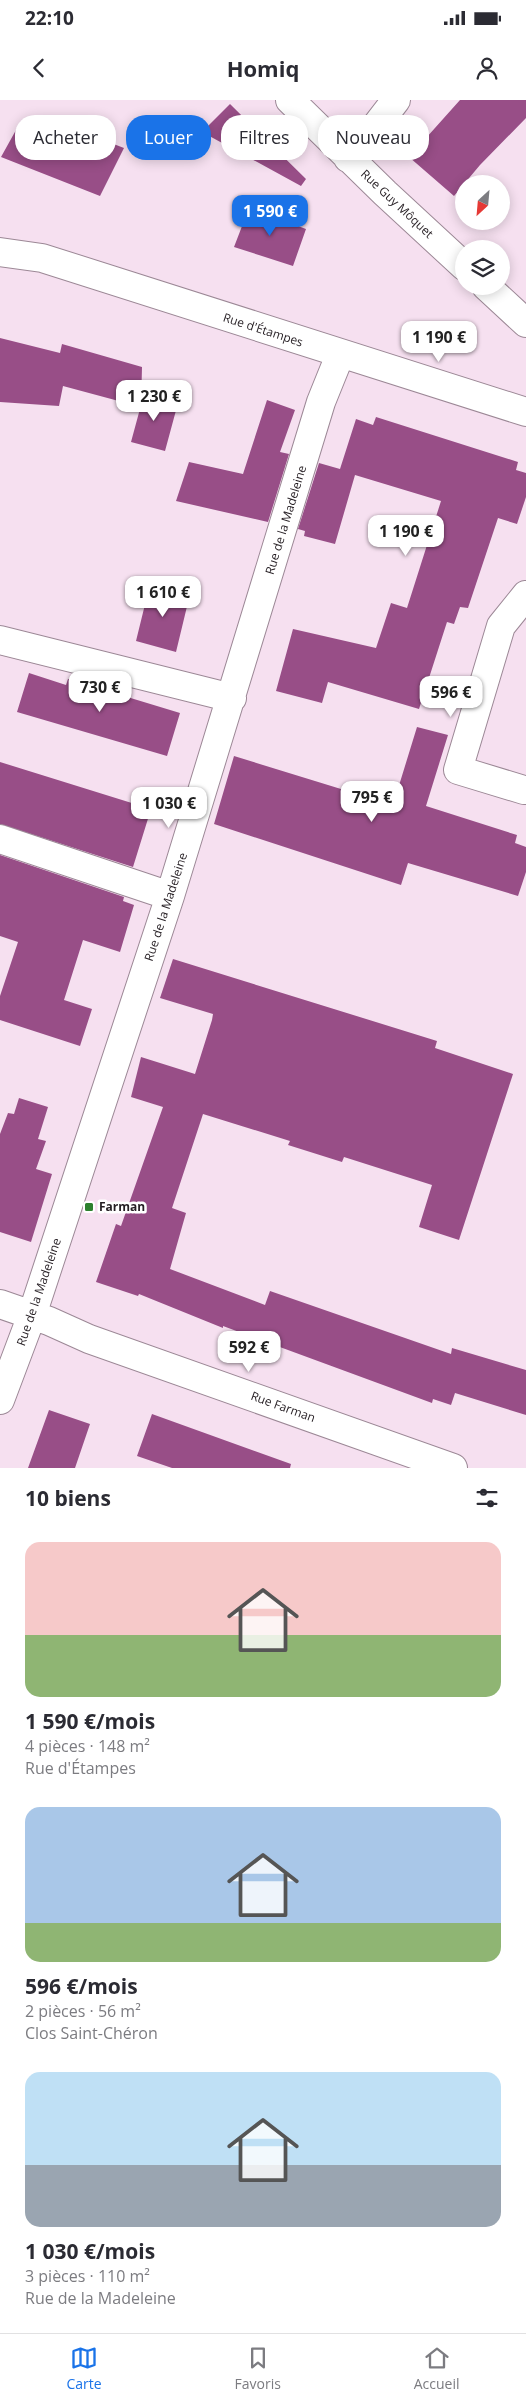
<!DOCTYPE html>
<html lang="fr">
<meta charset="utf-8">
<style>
:root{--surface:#fff;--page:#f7f7f7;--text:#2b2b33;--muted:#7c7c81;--line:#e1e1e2;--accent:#1a73e8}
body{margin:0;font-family:"Open Sans",sans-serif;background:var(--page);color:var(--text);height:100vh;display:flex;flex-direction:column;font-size:19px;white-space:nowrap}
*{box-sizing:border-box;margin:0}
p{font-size:16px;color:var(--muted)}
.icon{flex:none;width:28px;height:28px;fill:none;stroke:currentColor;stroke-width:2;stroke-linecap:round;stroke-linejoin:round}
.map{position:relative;height:1368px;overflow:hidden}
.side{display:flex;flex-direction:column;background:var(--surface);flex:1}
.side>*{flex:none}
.top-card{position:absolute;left:15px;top:15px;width:496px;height:45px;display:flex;gap:10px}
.needle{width:32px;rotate:206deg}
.fabs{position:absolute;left:455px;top:75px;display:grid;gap:10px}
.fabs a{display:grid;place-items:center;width:55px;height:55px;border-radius:50%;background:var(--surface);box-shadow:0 2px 12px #0003;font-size:25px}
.price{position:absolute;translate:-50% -42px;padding:0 11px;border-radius:10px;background:#fff;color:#222;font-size:16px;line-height:32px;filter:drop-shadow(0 1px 2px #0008)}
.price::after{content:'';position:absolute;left:50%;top:30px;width:15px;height:11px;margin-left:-8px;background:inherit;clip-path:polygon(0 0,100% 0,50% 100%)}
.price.on{background:var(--accent);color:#fff}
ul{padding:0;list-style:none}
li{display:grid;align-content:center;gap:10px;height:265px;padding:0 25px}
li span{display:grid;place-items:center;height:155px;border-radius:15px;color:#555}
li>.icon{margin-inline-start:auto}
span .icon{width:90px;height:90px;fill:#fffc;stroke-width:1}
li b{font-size:21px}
h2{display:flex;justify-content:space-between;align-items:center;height:60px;padding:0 25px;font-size:21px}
.chip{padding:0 18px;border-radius:20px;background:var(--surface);box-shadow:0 2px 12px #0003;font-size:18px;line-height:45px}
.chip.on{background:var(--accent);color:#fff}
.status{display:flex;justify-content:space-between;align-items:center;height:35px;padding:0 25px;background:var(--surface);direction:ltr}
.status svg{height:14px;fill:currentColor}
header{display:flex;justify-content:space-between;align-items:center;height:65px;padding:0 25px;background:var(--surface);font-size:22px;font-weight:700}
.dock{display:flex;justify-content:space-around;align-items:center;height:70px;border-top:1px solid var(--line);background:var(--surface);font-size:14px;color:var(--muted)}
.dock a{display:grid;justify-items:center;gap:2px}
.dock .on{color:var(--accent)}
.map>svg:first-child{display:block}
.building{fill:#984e87}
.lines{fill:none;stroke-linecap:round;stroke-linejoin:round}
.street-casing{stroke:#9c8896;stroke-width:30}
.secondary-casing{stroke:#9c8896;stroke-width:30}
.street{stroke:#fff;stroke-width:28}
.secondary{stroke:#fff;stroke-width:28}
.poi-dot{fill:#2d812e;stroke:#fff;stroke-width:2}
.labels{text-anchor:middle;stroke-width:5;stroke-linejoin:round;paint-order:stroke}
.street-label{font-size:12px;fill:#251e23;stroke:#fff}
.poi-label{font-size:12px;font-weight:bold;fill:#251e23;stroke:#fff;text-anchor:start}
</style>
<div class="status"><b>22:10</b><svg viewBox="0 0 49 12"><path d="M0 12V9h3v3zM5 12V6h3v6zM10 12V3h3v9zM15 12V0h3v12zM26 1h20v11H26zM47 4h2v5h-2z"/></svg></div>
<header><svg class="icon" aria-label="back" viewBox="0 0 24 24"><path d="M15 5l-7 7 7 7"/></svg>Homiq<svg class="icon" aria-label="person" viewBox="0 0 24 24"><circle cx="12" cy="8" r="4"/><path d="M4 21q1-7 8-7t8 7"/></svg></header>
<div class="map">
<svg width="526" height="1368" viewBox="0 0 526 1368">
<rect width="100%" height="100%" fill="#f6e0f0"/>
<path class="building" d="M460,0h66v18l-46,47 -26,31 -45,-39z
M230,4l76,75 -5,7 -99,-54z
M51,20l73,28 -24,48 -99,-39 20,-36 25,12z
M249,108l57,21 -13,37 -59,-19z
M0,238l60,15 2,-9 80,23 -1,40 -78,-21 -4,20 -59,-4z
M144,294l34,9 -13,48 -34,-9z
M267,300l28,10 -15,42 9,2 -21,68 -92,-21 13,-39 54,12z
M376,317l142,45 -2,8 10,3v24l-9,27 -19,-6 -30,90 -8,-1 -6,17 -7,-2 -28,87 -91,-27 -6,21 -46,-12 17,-62 83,19 15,-45 16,5 34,-107 -86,-26 -20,69 -31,-8 1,-5 -7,-2 21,-66 21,6 16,-50 17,6z
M150,484l40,10 -14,58 -40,-11z
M29,573l37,12 2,-6 112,34 -13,43 -150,-44z
M417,627l31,8 -22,71 91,29 -2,8 11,4v25l-8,24 -110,-33 -7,22 -187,-61 20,-68 159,49z
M0,662l151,47 -18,58 -133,-43z
M0,755l124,42 -1,4 11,4 -14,47 -37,-12 -19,60 28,9 -12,37 -80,-26v-24l18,-54 -18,-6z
M173,859l264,82 -2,7 78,26 -54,166 -40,-13 13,-42 -88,-28 -2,5 -54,-17 2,-4 -87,-27 -31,94 14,5 -16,56 95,36 5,-14 181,63 1,-6 74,22v45l-71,-22 -4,12 -18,-6 -1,4 -209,-77v2l-84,-34 -1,2 -42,-14 20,-58 5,2 42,-119 -32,-10 10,-40 54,17 17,-54 1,-6 -53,-16z
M19,998l29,9 -10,32 8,2 -10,28 16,5 -21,68 -31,-10v-98l8,-21 6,1z
M49,1310l41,14 -15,44h-47z
M152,1314l139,50 -1,4h-118l-35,-12z"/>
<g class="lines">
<defs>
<path id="street" d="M290,0l95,93 79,73
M348,58l18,-19 30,-39
M486,186l40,37
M0,540l232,58
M524,690l-66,-20 43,-144 25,-31
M0,739l170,57
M0,1204l49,17 40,18 364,129
M0,1300l32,-85 138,-419 151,-494 19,-47"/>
<path id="secondary" d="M0,152l42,6 484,154"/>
</defs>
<use href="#street" class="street-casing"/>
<use href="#secondary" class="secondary-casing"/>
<use href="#street" class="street"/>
<use href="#secondary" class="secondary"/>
</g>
<rect class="poi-dot" x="84" y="1102" width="10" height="10" rx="2.5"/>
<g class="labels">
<g class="street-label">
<text transform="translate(397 104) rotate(43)" y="4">Rue Guy Môquet</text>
<text transform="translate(263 230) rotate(18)" y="4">Rue d'Étampes</text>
<text transform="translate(286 420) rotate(-73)" y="4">Rue de la Madeleine</text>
<text transform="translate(166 807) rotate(-72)" y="4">Rue de la Madeleine</text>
<text transform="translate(39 1192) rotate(-71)" y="4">Rue de la Madeleine</text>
<text transform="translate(283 1307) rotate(20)" y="4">Rue Farman</text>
</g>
<g class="poi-label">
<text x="99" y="1111">Farman</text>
</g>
</g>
</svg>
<div class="fabs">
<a><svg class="needle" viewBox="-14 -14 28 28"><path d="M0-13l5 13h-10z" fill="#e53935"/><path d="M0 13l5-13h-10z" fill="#7c7c81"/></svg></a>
<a><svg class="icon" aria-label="layers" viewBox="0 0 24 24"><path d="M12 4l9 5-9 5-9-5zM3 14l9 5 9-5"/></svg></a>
</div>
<b class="price on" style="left:270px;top:137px">1 590 €</b>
<b class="price" style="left:439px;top:263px">1 190 €</b>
<b class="price" style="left:154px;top:322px">1 230 €</b>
<b class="price" style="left:406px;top:457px">1 190 €</b>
<b class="price" style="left:163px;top:518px">1 610 €</b>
<b class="price" style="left:100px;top:613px">730 €</b>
<b class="price" style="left:451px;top:618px">596 €</b>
<b class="price" style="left:372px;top:723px">795 €</b>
<b class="price" style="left:169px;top:729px">1 030 €</b>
<b class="price" style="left:249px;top:1273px">592 €</b>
<div class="top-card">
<a class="chip">Acheter</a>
<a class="chip on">Louer</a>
<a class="chip">Filtres</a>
<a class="chip">Nouveau</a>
</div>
</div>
<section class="side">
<h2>10 biens<svg class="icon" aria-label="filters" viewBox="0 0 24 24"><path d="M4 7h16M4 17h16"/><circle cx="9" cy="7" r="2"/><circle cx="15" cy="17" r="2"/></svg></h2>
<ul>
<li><span style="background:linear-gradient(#f6c9c9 60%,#8fb573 0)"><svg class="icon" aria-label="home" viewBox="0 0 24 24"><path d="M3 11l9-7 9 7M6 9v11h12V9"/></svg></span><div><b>1 590 €/mois</b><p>4 pièces · 148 m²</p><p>Rue d'Étampes</p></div></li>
<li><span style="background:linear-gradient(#a9c7e8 75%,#8fb573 0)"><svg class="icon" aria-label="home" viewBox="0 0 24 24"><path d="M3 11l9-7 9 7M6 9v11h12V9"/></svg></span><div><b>596 €/mois</b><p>2 pièces · 56 m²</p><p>Clos Saint-Chéron</p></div></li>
<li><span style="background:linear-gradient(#bfe0f5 60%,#9aa5b1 0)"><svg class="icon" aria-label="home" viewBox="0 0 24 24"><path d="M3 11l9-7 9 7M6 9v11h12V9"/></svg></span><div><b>1 030 €/mois</b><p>3 pièces · 110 m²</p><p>Rue de la Madeleine</p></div></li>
</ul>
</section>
<nav class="dock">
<a class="on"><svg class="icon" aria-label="map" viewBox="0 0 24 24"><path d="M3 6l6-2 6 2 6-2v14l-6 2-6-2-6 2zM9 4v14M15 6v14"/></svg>Carte</a>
<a><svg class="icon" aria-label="saved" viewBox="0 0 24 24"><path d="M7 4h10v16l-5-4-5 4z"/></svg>Favoris</a>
<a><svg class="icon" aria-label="home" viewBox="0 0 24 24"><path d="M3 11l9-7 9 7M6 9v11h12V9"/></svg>Accueil</a>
</nav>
